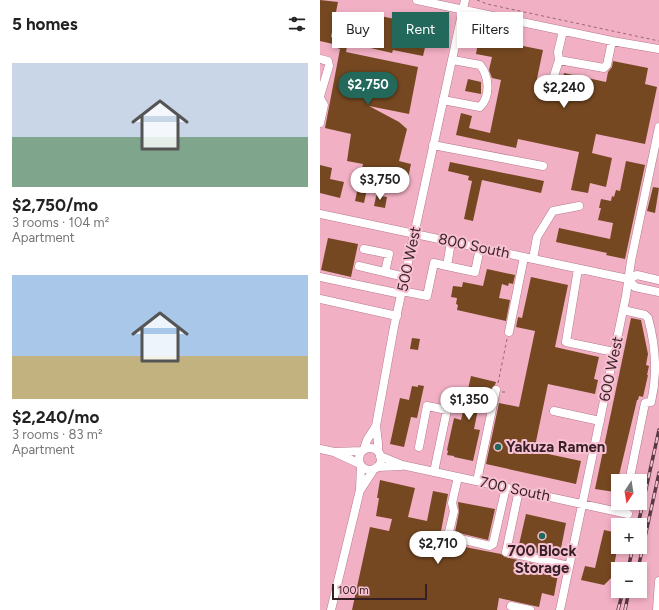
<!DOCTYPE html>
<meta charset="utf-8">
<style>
:root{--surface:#fff;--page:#f6f6f6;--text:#222;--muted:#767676;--accent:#22685b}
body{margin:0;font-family:Figtree,sans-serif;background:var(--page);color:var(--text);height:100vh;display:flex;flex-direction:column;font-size:15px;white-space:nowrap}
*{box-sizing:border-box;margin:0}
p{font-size:13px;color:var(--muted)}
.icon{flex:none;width:22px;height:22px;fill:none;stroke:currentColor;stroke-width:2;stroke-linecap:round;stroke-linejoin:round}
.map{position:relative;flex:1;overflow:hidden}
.sheet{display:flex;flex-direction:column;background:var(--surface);width:320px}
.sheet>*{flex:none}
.top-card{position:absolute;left:12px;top:12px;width:267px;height:36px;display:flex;gap:8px}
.needle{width:26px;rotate:192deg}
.fabs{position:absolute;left:291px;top:474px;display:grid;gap:8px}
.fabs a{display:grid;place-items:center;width:36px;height:36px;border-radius:0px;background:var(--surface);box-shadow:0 2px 6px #0003;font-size:20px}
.scale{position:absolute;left:12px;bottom:10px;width:95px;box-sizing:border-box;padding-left:4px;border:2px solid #371f27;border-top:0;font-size:11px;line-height:14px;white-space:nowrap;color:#371f27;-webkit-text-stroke:3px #f7c1d1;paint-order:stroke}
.price{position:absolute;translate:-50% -34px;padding:0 9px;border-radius:14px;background:#fff;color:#222;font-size:13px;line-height:26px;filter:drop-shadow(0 1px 2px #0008)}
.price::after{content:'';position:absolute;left:50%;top:24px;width:12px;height:9px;margin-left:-6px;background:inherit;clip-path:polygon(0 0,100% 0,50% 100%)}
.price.on{background:var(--accent);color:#fff}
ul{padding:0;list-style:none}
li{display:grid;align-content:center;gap:8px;height:212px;padding:0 12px}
li span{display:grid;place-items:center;height:124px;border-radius:0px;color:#555}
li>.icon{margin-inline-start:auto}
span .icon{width:72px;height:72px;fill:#fffc;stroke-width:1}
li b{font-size:17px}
h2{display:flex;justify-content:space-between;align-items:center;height:48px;padding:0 12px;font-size:17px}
.chip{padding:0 14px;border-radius:0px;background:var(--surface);box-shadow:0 2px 6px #0003;font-size:14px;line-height:36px}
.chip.on{background:var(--accent);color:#fff}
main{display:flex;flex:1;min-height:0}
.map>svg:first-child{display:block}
.building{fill:#754821}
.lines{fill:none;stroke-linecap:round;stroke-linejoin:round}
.minor-casing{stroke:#b7798d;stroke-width:9}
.path{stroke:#936774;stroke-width:1;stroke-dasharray:3 3;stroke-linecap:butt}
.minor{stroke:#fff;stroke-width:8}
.rail-casing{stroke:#593a44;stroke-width:3.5}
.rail{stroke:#f7c1d1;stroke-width:2;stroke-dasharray:6;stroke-linecap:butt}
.poi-dot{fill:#22685b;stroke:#f7c1d1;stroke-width:1.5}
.labels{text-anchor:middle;stroke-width:4;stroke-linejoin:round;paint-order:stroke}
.street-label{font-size:15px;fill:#371f27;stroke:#f7c1d1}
.poi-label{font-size:15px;font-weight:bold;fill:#371f27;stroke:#f7c1d1;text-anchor:start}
</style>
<main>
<section class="sheet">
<h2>5 homes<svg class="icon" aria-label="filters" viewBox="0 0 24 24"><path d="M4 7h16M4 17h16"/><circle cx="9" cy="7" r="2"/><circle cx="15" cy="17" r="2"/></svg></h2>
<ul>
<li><span style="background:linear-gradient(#c9d6e8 60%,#7fa58c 0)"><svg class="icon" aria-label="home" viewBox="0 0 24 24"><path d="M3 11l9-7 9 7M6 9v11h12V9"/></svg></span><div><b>$2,750/mo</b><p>3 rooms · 104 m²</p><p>Apartment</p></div></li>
<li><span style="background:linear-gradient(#a9c7e8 65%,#c2b280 0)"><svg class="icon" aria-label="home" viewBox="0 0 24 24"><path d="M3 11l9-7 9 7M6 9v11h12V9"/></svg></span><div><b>$2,240/mo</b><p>3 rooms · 83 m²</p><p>Apartment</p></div></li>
</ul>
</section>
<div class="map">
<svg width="339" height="610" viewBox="0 0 339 610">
<rect width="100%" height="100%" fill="#f2b0c4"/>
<path class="building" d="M0,0l18,2 -7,35 17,4 -2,11 72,15 -9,47 -40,-8 30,16 8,7 -8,32 12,3 -3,14 -22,-5 -3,11h-5l3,-12 -10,-2 -7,33 -9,-2 8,-37 -16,-3 4,-27 -26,-6 15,-79 -3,-1 -4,-4 -13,-3z
M56,15l23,5 1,-4 30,6 -2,9h1l-6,25 -30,-6 -1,3 -43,-10 4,-17 20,4z
M159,37l64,13 -9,43 25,5 5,-25 42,9 2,-10 4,-5 1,-6 35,7 -3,16 12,3 -12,57 -49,-10 -4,19 20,5 -6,29 -16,-4 -2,10 -17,-3 8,-38 -61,-13 -2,9 -60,-13 5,-22 11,3 -3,12 21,5 11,-53 -9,-2 -3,-8 3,-13 -16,-3z
M148,79l13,3v12l-16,-3z
M306,161l19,4 -20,94 -19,-4 1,-2 -51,-11 3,-14 51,11 3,-16 -15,-3 3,-12h-2l2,-9 10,2 1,-5 2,1 2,-7 4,1z
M130,162l94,19 -3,12 -59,-13 -9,41 -9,-2 8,-38 -4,-1 1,-4 -21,-5z
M0,165l12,3 -2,11 14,3 -4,16 -20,-5z
M333,187l6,1 -4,25 -8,-2z
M57,192l5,1 -1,3 6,1 -2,11 -11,-2z
M8,238l30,6 -7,33 -30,-7z
M167,269l28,6 -2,9 -4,-1 -1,3 -6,-2 -3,14 11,2 -4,21 -49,-11 1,-5 -2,-1 1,-6 -6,-1 2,-11 9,1 1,-5 20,4z
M211,277l37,8 -13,62 44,10 -5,22 4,1 -3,14 -47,-10 -14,67 47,10 -5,23 -90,-20 13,-61 20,4 16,-76 -19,-4 2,-10 4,1z
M311,318l10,2 7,34 -2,11 3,1 -2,9h1l-5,22 -4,-1 -1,4h-1l-22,92 -20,-3z
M92,338l8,1 -2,11 -8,-1z
M151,376l25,6 -1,3 -4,4 -2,7 -8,-1 -7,34 6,1 -7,31 -19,-4v-1l-7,-1 1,-4 -1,-1 7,-32 7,2z
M98,385l6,1 -7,32 -6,-1 -7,30 -14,-3 10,-46 9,2 3,-14 6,1z
M60,480l35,8 -7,29 19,4 6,-30 15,3 -9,48 62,12 4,3 54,12 -5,27 -12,-3 -3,14 -40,-9 -2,12h-145l18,-83 19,4 3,-12 -16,-3 3,-18h-2z
M138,502l37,7 -7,31 -33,-8 4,-20z
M206,514l40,9 -6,30 -21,-4 -1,4 -20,-4z
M284,530l14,3v12l-5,26 2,3 -11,11 -23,-5 4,-14 10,2z"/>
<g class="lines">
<defs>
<path id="minor" d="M97,0l195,41 47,8
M243,31l-5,21 1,8 45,8 3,-3 5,-24
M0,59l8,2 1,5 -9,30
M234,76l5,-16
M0,98l4,7 -4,18
M123,100l37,7c11,-11 9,-31 0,-42l-27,-5
M113,145l110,21
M0,214l308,65 7,8 24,5
M131,242l-4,24 28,6 5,-24
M44,249l25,5 -4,18
M213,259l4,-22 16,-26 26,-5
M39,266l46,11
M258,269l-12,73 48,10
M0,277l81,17
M308,279l9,-4 22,5
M82,291l25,5 7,-33 13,3
M0,299l77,17
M303,310l22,5 3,3c8,29 10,55 3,84l-6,1 -15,74 -6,4
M189,332l15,-75
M234,411l46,10
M99,447l8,-41 20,4 -13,62
M39 459a11 11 0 1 1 22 0a11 11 0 1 1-22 0Z
M0,449l14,3 28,-1
M44,449l3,-9 9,-14
M58,451v-8l-2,-17 18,-99 71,-327
M16,453l24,11
M60,456l22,9 226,49
M57,467l24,-1
M138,477l-6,26 2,8 -6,25 42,10 3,-2 13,-57
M157,481l19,-91
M41,489l13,-20
M199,490l-13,62 63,14
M191,606l19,4
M11,610l29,-120 1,-24
M240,610l66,-314 5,-35 28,-134
M337,610l2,-29"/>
</defs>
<use href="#minor" class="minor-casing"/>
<path class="path" d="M157,0l10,4 172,37
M178,383l9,-44
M182,392h4"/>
<use href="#minor" class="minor"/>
<defs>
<path id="rail" d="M318,525l21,-95
M308,569l5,-22
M318,569l21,-96
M298,610l5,-19
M305,610l4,-19"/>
</defs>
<use href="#rail" class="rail-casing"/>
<use href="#rail" class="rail"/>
</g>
<g class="poi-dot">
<circle cx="178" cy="447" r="4"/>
<circle cx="222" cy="536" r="4"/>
</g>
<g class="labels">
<g class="street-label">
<text transform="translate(154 246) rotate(12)" y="5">800 South</text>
<text transform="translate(89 259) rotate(-78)" y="5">500 West</text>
<text transform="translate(291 369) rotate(-78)" y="5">600 West</text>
<text transform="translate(195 489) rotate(12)" y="5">700 South</text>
</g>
<g class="poi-label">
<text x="186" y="452">Yakuza Ramen</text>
<text x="222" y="556" text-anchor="middle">700 Block<tspan x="222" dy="17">Storage</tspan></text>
</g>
</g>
</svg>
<div class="fabs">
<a><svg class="needle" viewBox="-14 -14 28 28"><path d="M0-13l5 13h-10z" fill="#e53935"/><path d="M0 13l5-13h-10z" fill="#767676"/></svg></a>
<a>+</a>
<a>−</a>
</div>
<div class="scale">100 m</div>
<b class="price on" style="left:48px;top:106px">$2,750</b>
<b class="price" style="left:244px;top:109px">$2,240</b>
<b class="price" style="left:60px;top:201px">$3,750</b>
<b class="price" style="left:149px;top:421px">$1,350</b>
<b class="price" style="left:118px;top:565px">$2,710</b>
<div class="top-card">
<a class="chip">Buy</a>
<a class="chip on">Rent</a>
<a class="chip">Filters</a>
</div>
</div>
</main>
